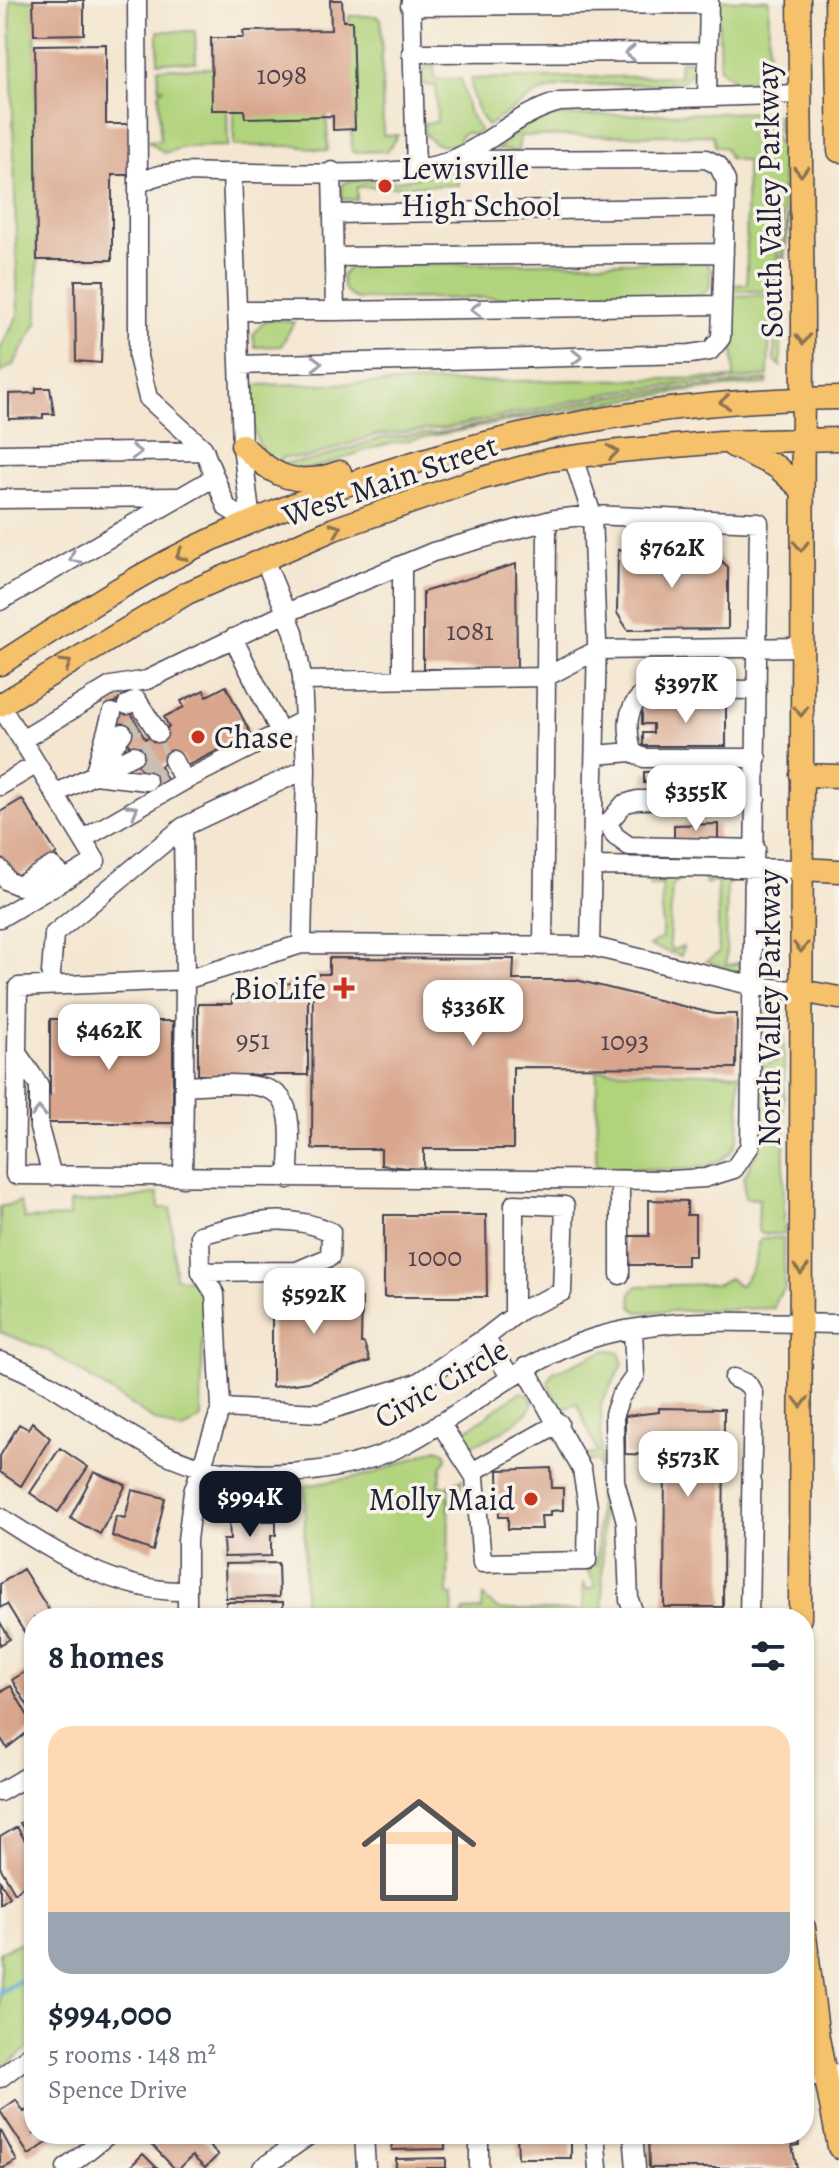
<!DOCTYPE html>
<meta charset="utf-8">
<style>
:root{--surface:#fff;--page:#f2f2f3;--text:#1f2937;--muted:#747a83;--accent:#111827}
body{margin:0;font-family:Alegreya,serif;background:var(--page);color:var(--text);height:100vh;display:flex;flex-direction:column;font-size:30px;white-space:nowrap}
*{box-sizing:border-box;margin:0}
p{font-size:26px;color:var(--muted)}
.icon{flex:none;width:44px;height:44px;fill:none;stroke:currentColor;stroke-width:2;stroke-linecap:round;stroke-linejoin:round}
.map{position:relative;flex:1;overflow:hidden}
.sheet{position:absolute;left:24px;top:1608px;width:790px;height:536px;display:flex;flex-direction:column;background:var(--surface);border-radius:32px;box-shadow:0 2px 6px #0004}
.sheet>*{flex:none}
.price{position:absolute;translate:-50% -68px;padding:0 18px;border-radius:16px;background:#fff;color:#222;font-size:26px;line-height:52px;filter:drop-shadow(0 2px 4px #0008)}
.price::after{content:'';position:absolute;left:50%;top:48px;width:24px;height:18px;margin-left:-12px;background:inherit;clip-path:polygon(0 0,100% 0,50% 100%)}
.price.current{background:var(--accent);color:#fff}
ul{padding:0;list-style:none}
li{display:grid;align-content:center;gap:16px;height:424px;padding:0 24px}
li span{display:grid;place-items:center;height:248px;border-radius:24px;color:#555}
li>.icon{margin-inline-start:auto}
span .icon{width:144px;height:144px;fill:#fffc;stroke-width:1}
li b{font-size:34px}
h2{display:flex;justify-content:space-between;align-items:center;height:96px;padding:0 24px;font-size:34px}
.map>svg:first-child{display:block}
.green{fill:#b0d37c;stroke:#697a5c;stroke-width:2}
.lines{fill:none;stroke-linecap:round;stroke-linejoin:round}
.stream{stroke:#4ea5cb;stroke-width:5}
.building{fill:#d9a68d}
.minor-tunnel{stroke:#cabfb2;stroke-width:18;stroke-dasharray:18 9;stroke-linecap:butt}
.minor-casing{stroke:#423f51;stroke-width:21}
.major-casing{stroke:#423f51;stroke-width:25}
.minor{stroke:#fff;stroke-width:18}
.major{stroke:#f5c16b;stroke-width:22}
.oneway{stroke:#9c9ca7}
.oneway2{stroke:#8c7253}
.poi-dot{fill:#c8321e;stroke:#f7f3e8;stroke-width:3}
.labels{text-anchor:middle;stroke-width:7;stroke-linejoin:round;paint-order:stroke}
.number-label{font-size:28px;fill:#504350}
.poi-label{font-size:32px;fill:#22223b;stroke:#f7f3e8;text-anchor:start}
.street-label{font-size:32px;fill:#22223b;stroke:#f7f3e8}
</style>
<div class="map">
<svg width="839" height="2168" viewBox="0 0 839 2168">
<rect width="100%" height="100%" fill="#f7f3e8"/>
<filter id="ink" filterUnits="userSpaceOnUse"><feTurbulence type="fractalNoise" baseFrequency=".0125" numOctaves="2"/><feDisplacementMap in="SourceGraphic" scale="16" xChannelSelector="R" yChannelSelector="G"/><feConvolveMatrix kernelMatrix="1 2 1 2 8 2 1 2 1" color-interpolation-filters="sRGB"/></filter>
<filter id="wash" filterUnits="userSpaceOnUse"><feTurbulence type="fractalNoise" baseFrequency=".006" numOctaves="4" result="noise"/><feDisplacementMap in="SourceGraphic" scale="32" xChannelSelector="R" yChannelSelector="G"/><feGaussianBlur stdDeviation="1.8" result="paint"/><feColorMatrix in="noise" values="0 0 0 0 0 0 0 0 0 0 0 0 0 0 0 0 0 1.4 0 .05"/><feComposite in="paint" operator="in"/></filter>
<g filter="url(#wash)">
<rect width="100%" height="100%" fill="#f4e6d0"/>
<path class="green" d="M10,0h25l3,321 -24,43 -14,9v-24l18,-34z
M718,0h51l-1,78 -31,4 -17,-13z
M349,16h28l4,3 2,116h15l-11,16 -35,1z
M158,31h37l1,31h-38z
M680,61h15l2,6 -17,16 -119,3 -25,8 -49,32c-11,-15 -16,-29 -16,-47l208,-3z
M434,66l1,13h26l7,32 12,20 -8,4 -5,-3 -7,4 -1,7c-16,6 -25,2 -35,-10v-10l13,-1 -1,-36 -14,-2 -1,-8 6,-9z
M158,68h55l14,41 1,37 -43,1 -21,6 -16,-12 12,-1 -1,-47 4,-5h-4z
M326,101l2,50 -30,-5h-64v-39z
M768,112l4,2 1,20 9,14 1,70 -11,73h-40l-1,-6 16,-1 -1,-123 -17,-3 -4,-10 -10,-2 -2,-11 -193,1 -2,16 -21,-3 30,-24 25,-9z
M777,115c31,21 7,129 5,163 -2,30 -1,59 -1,88l-7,-6 4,-88 9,-50v-77l-9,-14z
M450,171l8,3v11l-101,2v13l-16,-1 2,-15 6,-3h48z
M703,261l7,6v20l-10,9 -343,3c-12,-4 -15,-12 -15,-24l10,-10z
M771,295l-3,81 -147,15 -174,37 -71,7 -70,23 -23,-1 -5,9c-30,-24 -25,-45 -25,-81l481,-7 -2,-82z
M271,319l23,3 -13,24 -26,1 -2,-12 10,-13z
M768,380l-1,4c-129,7 -252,38 -379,60 -37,7 -68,31 -106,24l3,-5 25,-2 72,-23 64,-6 172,-37z
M739,876l-12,9 -1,80 15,-2 -1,10 -34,-12 13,-8 -2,-73 -11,4 -2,-7z
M648,877h35l-11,9 -3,58 3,6 11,-3 -2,9 -32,-10 13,-8v-54l-12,2z
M776,1005l8,1v228h-22l-4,-4 1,-31 -14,-1 -1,-20 16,-32 2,-80 14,-4 1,-26 -16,-2 3,-20z
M597,1070l142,4c-1,20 3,43 -1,63 -10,48 -105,30 -142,29z
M158,1193l1,15h12l4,70 18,2 11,10 -3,128 -19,13 -28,-11 -105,-69 -49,-19v-125l20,-5 5,17 44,-2v-14l45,-2z
M763,1238h20l2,51 -9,10 -2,9 -136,4 -6,-5 -1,-13 6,-8 81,-2 11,-6 10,9c12,-14 19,-25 19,-44z
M607,1350l12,2 4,12 -22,40 2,214h-141l2,-7 18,-1 1,-13 16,13 84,1v-28l4,7 9,-4 -12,-22h13l2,-97 -1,-6h-14v-5l14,-3 -21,-50 -16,6 -13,-26 5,-11z
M520,1392l9,2 4,8c-3,16 -54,46 -69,42l-3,-4 6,-10z
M437,1449l9,4 1,6 -5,6 -3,20 6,2 17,-8v7l-13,2 -1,107h5l-1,23h-148l1,-132 67,-12z
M34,1936v107l-34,27v-118z"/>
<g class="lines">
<path class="stream" d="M0,1992l34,-20"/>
</g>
<g id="blocks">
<path class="building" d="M33,0h51v34l-50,1z
M330,0h12l1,21h9l3,108 -22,1v-14l-88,2 -1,-8h-32l-1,-72h33l-1,-7 88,-1z
M106,44v80h23v51h-17v85h-75l-2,-215z
M75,280h29l-3,83 -25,-2z
M36,388h14l4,26h-11v4l-34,1v-25l27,-1z
M618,550l93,1 17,16v62l-100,1 -11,-17z
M516,564l1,105h-94v-77z
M724,665v14l-83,1v-13z
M226,686l25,48 -64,32 -6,-10 -21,10 8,16 -17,8 -42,-85 14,-7 22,41 24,-12 -5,-10 20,-10 -3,-6 23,-11 3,6z
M726,704v42h-83v-13h10v-9h-11v-18z
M724,771v11l-80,1v-11z
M22,799l35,55 -43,24 -14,-23v-43z
M718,824v17l-44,1v-17z
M329,958l185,1 -1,21h63l139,34h22l-1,54 -223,-1v82h-89v21l-43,-5v-16h-69l1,-175h16z
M275,983l33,1v91h-110v-71h34v-9h42z
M125,1010h21l1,11h26v102h-144v-27l21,-1v-76h75z
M649,1200l38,1v14h8v41h-8v9h-61v-29h23z
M384,1215h102l1,82h-103z
M272,1285h28v15l62,-2 -1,45h3l6,18 -62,21 -36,5z
M659,1408l65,1 -1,198h-59l1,-152 -40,-1v-38l34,-4z
M32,1422l18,16 -29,48 -21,-14v-16l19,-32 9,5z
M60,1448l28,19 -30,45 -28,-19z
M551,1468l1,20h11v22l-13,1v5h-9l1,13h-34v-12h-9l-1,-47z
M94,1472l32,13 -26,49 -30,-16z
M132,1490l33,8 -12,53 -41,-15 4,-20 9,2z
M229,1521h47v14h-5v21l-47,1 -1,-17h7z
M278,1563l1,34 -53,1 -1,-34z
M23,1569l31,49h-20v12l-8,5 -19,-31 -7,4v-24z
M226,1602h57v16h-57z
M0,1622l10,17 -10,6z
M34,1666v50l-22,-36z
M11,1686l23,41 -27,21 -7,-11v-45z
M34,1815v31l-14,-23z
M17,1827l17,28v22l-19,16 -15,-26v-30z
M0,1881l10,16 -10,7z
M16,2100l8,12 10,-7v29h26l-31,21 -29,-44z
M0,2129l17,32 -13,7h-4z
M163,2134h34l21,21 -13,13 -13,-12 -12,12h-6l-22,-23z
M392,2134h53v15l-53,1z
M517,2134h54v24h-53z
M648,2134h149l2,11 -7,1 5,22h-148z
M143,2154l14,14h-28z
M446,2158v10h-50v-9z"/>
</g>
</g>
<g filter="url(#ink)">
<use href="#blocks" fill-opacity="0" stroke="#423f51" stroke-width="2"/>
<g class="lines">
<path class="minor-tunnel" d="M123,733l14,-8
M134,755l29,-13
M141,769l28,-15
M147,781l17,-8"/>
<defs>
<path id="minor" d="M137,0l1,186
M411,0l5,167
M410,6l299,-2
M411,53l297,-1
M707,96l2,-96
M232,173l10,272 9,77 -24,-14 -24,-60 -55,-50 -10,-41v-171c21,-20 67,-12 94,-13z
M232,173c51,-1 178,6 220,-13 39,-17 67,-48 108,-58l240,-8
M333,214l392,-7
M334,257l390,-4
M237,311h98l-3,-140
M335,311l387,-6
M239,365l451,-11 20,-3 11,-13 5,-157 -8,-16 -12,-6 -255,1
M0,454l205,-3
M0,499l176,-2
M264,559l30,73 8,45 4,92 -123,58 2,153 -167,7 -3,188 656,5 34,-2 29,-9 16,-23 9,-624 -167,-7 -19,-58
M402,565v114
M0,601l215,-124
M233,638l47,94
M303,681l243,-4 1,-156
M127,705l10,-5 21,33
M0,706l22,34
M595,755l37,-3
M757,758h-113l-12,-6c-6,-27 -7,-47 18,-63l107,1
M104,759l19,-26
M173,760l11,21 120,-61
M94,775l18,-62
M94,775l53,6
M0,786l37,-22
M55,794l79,-39
M83,839l101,-58
M756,849l-127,-3 -14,-10 -7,-13 16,-19 13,-4 119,-1
M592,866l209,3
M0,869l7,12 12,5 33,-20 14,13
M0,918l96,-57 -74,-121 89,-54 36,-6 139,-67 147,-61 122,-33 37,-4 5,127 -7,304 164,40 47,5
M302,944l4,-175
M543,946l3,-269 51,-27 204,-3
M50,986l4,-52 129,-107
M17,1053l22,32v43l13,48
M184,1086c23,-1 82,-8 97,12 14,18 7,60 8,81
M183,1178l2,-198 117,-36 288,2
M620,1275v-95
M633,1329l2,47 -15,21 -6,17 1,67 11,41 3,78 6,16 4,2
M485,1338l36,-28 41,-18 3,-86 -51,-2v111
M0,1361c78,27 137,98 221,110 58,7 130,1 183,-26 65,-34 118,-85 189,-107 78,-24 165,-15 246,-14
M734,1378l14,6 5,9 -4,225
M221,1408l99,5 97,-30 68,-45 25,38
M440,1423l35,54 7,86 105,-2 1,-54 -6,-37 -57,-103
M472,1472l87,-49
M0,1517c55,36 118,76 187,74
M187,1618v-78l6,-48 28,-84 -6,-114 -14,-22 -1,-37c46,-12 86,-24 131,-3l-1,25 -33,14 -96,1
M0,1792l34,-20
M804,2077l35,-3
M0,2078l34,-26
M364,2134l2,34
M479,2134v34
M595,2134l3,34
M633,2134l3,34
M66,2168l43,-34
M262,2168l49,-34"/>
<path id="major" d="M799,0l4,317 -3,1301
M836,0l3,151
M242,445c32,33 54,43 98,27
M733,446l44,21 24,22
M0,664c70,-45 139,-92 215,-126 196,-90 409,-138 624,-140
M0,705l187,-112 147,-64 138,-48 77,-21 70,-9 102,-9 118,-3
M801,775l38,1
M801,869l38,2
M801,991l38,7
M804,1928l14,110 21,109"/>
</defs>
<use href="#minor" class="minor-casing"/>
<use href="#major" class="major-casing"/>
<use href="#minor" class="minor"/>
<use href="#major" class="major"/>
</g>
<defs><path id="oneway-chevron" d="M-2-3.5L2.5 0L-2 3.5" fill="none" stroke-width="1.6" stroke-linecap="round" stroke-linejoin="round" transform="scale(2)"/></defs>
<g class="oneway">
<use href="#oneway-chevron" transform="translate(630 53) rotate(180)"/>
<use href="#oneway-chevron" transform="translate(476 309) rotate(179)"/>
<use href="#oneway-chevron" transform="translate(577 357) rotate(-1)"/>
<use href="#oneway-chevron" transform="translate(317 363) rotate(-1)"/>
<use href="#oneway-chevron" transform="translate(136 452) rotate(-1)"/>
<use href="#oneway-chevron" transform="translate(74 558) rotate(150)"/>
<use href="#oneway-chevron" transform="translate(133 810) rotate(-30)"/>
<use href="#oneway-chevron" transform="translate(39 1112) rotate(-91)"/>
</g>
<g class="oneway2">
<use href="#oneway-chevron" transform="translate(801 171) rotate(89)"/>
<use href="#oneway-chevron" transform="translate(803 339) rotate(90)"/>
<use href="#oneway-chevron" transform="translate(725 402) rotate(175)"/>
<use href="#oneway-chevron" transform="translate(613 452) rotate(-7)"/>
<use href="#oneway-chevron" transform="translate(336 529) rotate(-21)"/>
<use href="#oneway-chevron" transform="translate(801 546) rotate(90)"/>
<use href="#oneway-chevron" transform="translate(181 555) rotate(152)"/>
<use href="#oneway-chevron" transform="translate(66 664) rotate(-32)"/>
<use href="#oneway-chevron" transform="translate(801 711) rotate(90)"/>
<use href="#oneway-chevron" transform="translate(801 947) rotate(90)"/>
<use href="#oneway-chevron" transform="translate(801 1269) rotate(90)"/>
<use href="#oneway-chevron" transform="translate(801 1402) rotate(90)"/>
</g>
</g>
<g class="poi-dot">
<circle cx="385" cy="186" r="8"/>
<circle cx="198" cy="737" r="8"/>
<path d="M340 976h8v8h8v8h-8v8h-8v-8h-8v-8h8z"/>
<circle cx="531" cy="1499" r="8"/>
</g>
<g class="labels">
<g class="number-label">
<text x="282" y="84">1098</text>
<text x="470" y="640">1081</text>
<text x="253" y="1049">951</text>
<text x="625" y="1050">1093</text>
<text x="435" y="1266">1000</text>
</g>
<g class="poi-label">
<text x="401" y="179">Lewisville<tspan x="401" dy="37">High School</tspan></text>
<text x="214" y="748">Chase</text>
<text x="326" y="999" text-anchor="end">BioLife</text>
<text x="515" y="1510" text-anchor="end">Molly Maid</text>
</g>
<g class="street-label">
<text transform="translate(769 200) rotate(-91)" y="11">South Valley Parkway</text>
<text transform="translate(390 480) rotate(-19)" y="11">West Main Street</text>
<text transform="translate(769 1008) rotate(-90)" y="11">North Valley Parkway</text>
<text transform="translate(441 1383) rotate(-30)" y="11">Civic Circle</text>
</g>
</g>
</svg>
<b class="price" style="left:672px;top:590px">$762K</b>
<b class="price" style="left:686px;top:725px">$397K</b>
<b class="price" style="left:696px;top:833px">$355K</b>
<b class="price" style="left:473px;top:1048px">$336K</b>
<b class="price" style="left:109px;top:1072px">$462K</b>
<b class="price" style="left:314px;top:1336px">$592K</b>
<b class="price" style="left:688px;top:1499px">$573K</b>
<b class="price current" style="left:250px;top:1539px">$994K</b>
<section class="sheet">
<h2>8 homes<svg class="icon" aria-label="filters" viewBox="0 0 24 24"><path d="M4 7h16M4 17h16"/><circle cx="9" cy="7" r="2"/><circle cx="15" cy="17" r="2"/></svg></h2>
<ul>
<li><span style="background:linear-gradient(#ffd9b3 75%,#9aa5b1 0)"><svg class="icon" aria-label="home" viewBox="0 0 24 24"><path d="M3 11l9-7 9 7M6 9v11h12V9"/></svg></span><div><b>$994,000</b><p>5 rooms · 148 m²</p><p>Spence Drive</p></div></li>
</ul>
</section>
</div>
